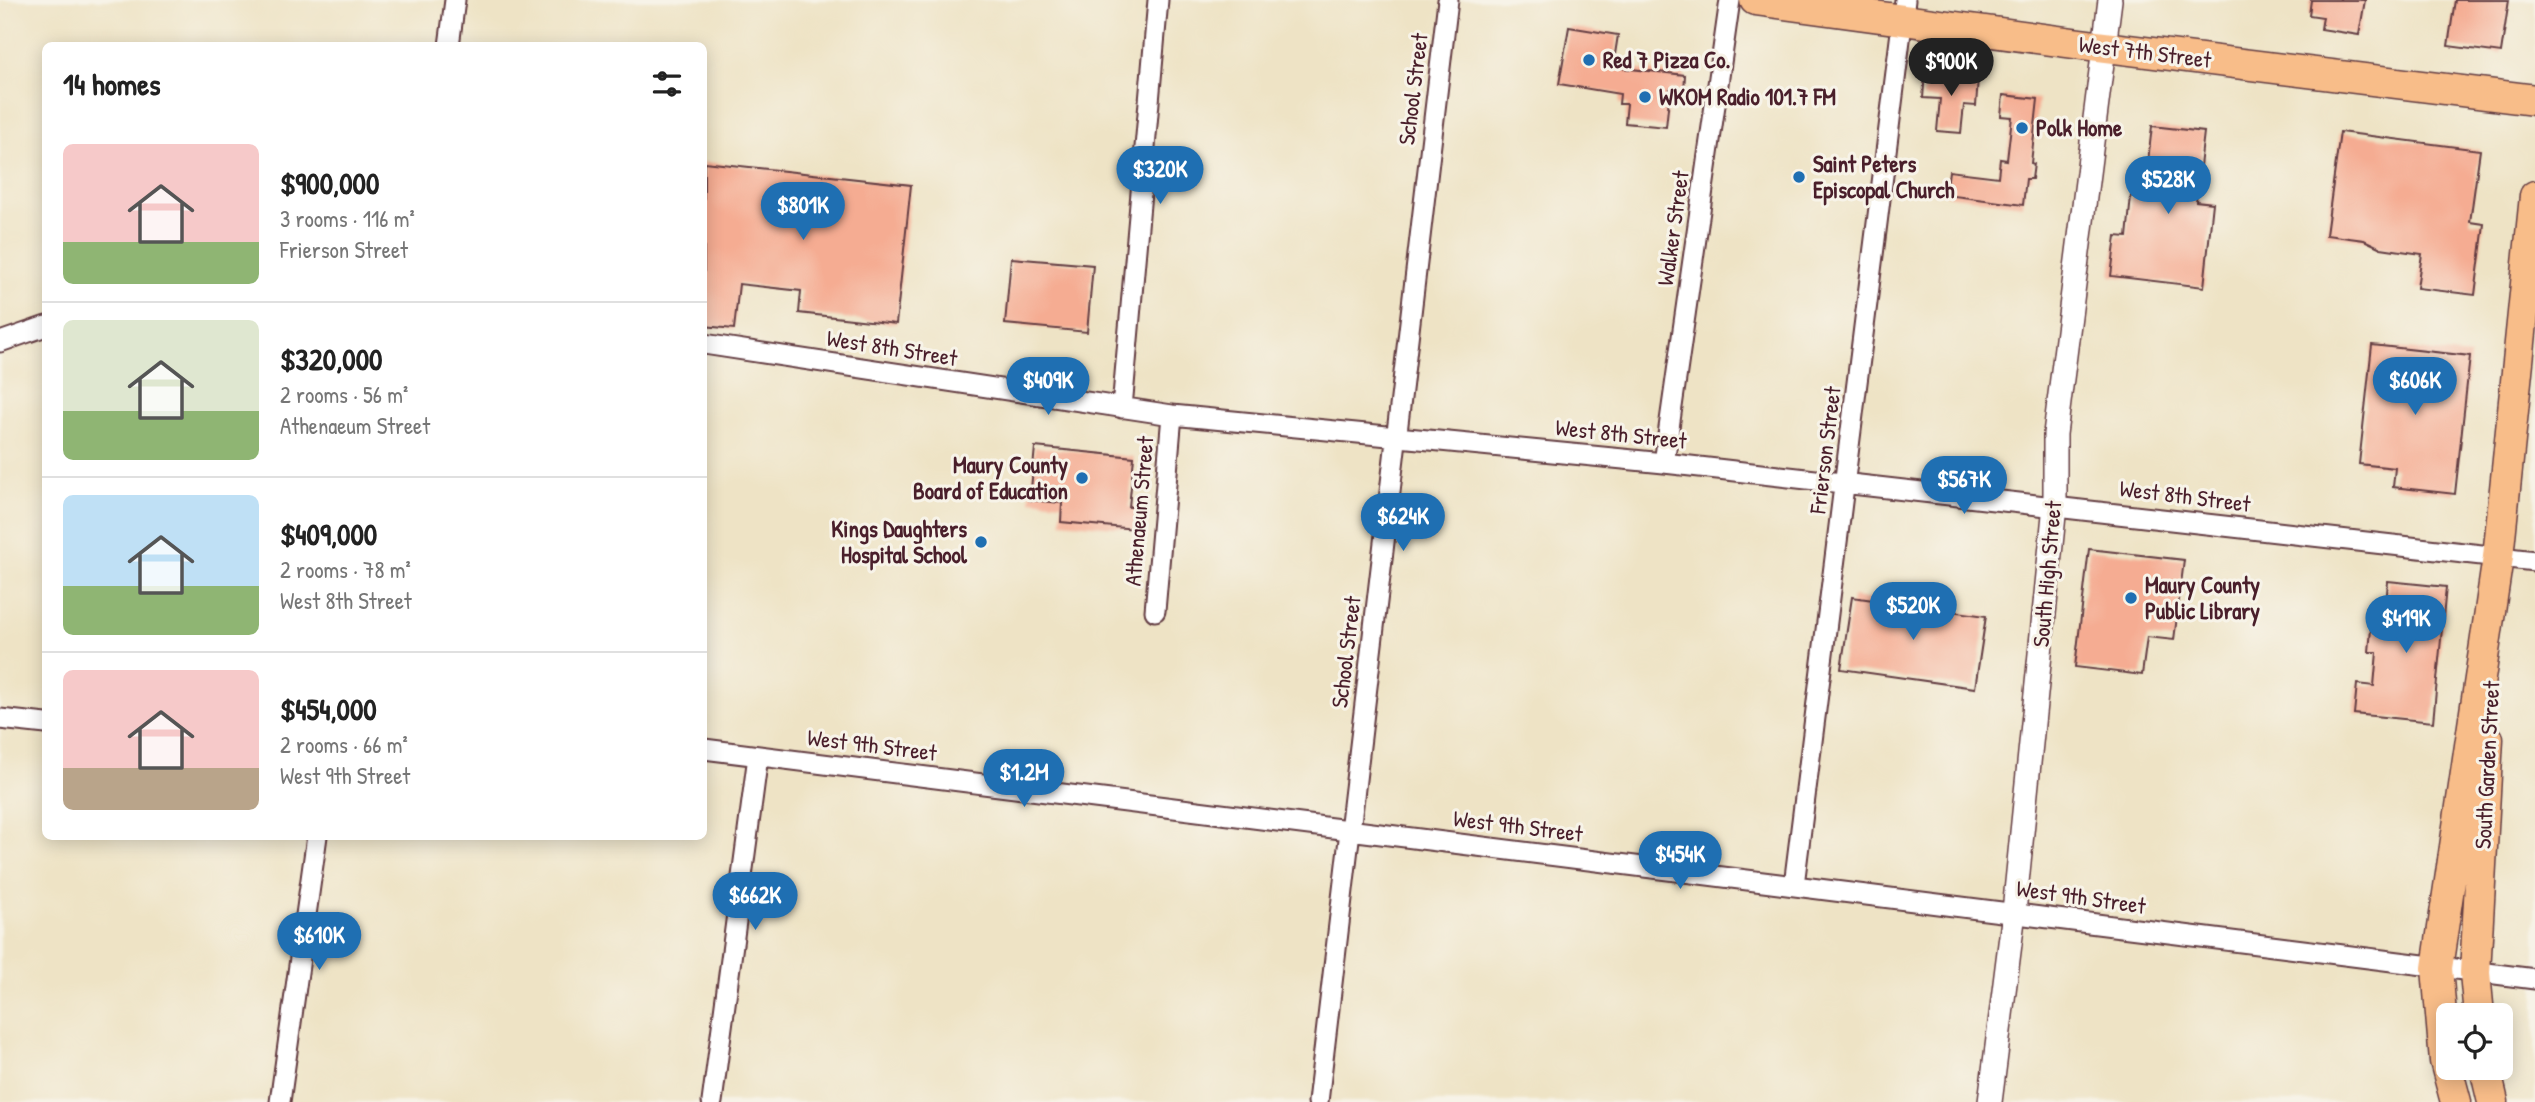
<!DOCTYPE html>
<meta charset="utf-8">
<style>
:root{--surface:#fff;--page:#f6f6f6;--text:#222;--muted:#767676;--line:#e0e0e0;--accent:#1f6fb2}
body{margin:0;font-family:"Patrick Hand",sans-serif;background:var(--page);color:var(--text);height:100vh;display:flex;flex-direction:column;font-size:26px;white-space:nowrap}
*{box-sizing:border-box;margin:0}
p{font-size:23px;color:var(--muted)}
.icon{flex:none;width:38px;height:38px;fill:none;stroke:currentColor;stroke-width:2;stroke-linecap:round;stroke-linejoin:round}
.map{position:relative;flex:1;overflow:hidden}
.drawer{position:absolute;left:42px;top:42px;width:665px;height:798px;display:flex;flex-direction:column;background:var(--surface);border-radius:10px;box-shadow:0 4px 18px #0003}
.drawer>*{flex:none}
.controls{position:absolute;left:2436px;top:1003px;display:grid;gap:14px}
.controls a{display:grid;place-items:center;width:77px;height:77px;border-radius:10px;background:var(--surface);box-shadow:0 4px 18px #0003;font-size:35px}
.price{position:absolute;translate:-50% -60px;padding:0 16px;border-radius:24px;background:var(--accent);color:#fff;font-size:23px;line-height:46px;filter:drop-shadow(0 2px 4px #0008)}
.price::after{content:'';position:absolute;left:50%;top:42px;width:21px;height:16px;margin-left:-10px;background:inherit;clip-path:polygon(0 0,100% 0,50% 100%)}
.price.on{background:#222;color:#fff}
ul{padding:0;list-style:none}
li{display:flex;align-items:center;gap:21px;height:175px;padding:0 21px}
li+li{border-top:2px solid var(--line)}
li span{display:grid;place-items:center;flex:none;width:196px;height:140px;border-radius:10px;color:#555}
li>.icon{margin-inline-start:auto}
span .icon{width:84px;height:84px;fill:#fffc;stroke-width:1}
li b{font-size:30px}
h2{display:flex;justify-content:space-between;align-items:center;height:84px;padding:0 21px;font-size:30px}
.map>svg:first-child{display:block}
.building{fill:#f5ac92}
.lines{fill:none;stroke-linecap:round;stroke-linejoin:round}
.minor-casing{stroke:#633c42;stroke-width:23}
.tertiary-casing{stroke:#633c42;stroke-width:26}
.primary-casing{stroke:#633c42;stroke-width:33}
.minor{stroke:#fff;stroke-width:19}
.tertiary{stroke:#fff;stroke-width:23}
.primary{stroke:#f8bd89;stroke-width:30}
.poi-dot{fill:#1f6fb2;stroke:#f7f3e8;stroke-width:2.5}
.labels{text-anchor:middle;stroke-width:6;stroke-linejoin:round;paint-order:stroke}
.street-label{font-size:23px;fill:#4a1f2b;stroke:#f7f3e8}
.poi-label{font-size:23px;font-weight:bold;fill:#4a1f2b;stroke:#f7f3e8;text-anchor:start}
</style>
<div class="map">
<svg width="2535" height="1102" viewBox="0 0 2535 1102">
<rect width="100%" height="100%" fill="#f7f3e8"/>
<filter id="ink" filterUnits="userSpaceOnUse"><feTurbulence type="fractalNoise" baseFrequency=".0143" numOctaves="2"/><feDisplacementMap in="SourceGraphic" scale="14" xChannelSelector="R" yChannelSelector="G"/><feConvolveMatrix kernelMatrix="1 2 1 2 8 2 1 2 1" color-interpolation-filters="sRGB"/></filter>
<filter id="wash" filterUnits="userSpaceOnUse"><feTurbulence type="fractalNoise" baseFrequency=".00686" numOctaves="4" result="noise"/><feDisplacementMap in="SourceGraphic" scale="28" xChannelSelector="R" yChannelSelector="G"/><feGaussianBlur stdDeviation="1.57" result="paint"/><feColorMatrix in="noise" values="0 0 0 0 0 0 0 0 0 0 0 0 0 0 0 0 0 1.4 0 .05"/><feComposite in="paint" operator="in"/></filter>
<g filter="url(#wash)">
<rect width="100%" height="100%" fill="#eee3c5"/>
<g id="blocks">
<path class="building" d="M2311,0h54l-6,35 -38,-6 2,-12 -14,-2z
M2455,0h54l-8,53 -53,-7z
M1569,27l49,8 -5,32 72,8 -1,16 -14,-2 -4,38 -41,-4 2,-19h-8l1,-10 -61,-10z
M1925,73l53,4 -2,29 -12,-1 -3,28 -24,-2 3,-32 -17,-1z
M2003,95l35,4 -7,64 3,1 -2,15h-6l-3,26 -77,-10 3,-24 49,6 2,-18 7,1 5,-43 -11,-1z
M2152,126l52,6 -8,69 17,2 -9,84 -93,-11 5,-40 11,1 4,-41 13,1z
M2340,132l140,18 -10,72 14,2 -9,71 -58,-7 5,-34 -41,-6 -17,-8 -38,-5z
M704,162l207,23 -15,139 -97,-11 2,-22 -62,-7 -5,45 -30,-3z
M1011,258l82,7 -6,67 -82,-8z
M2372,345l98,11 -15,138 -62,-7 2,-19 -36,-4z
M1035,447l99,10 -5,50h8l-2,22 -74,-7 1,-19 -32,-3z
M2089,549l95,11 -10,80 -27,-3 -5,38 -67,-8z
M2388,581l58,6 -13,135 -79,-8 3,-30 17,2 3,-34h-8l2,-23 13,1z
M1852,597l134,19 -11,72 -134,-19z"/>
</g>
</g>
<g filter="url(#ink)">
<use href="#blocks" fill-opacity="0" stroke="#633c42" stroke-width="2"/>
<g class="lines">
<defs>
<path id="minor" d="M449,46l6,-46
M0,342l46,-16
M704,344l468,71 492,48 871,98
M1122,408l36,-408
M1664,463l66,-463
M1155,611l17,-196
M0,719l46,5
M704,749l1831,230
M1794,885l111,-885
M280,1102l37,-266
M712,1102l46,-346
M1318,1102l130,-1102"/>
<path id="tertiary" d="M1990,1102l24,-190 41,-407v-71l55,-434"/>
<path id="primary" d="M1755,0l326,44 454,56
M2479,1015l-4,-42 13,-234
M2485,1068l8,34
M2456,1102l-11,-41 -8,-93 61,-411 37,-361"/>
</defs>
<use href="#minor" class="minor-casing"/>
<use href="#tertiary" class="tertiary-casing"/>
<use href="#primary" class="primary-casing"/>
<use href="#minor" class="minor"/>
<use href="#tertiary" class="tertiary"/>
<use href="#primary" class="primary"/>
</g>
</g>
<g class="poi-dot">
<circle cx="1589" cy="60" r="7"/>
<circle cx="1645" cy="97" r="7"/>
<circle cx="2022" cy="128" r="7"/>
<circle cx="1799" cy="177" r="7"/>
<circle cx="1082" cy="478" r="7"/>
<circle cx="981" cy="542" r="7"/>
<circle cx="2131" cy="598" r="7"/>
</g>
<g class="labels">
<g class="street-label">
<text transform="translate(2145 52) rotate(7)" y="8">West 7th Street</text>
<text transform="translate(1413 89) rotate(-83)" y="8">School Street</text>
<text transform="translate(1673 228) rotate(-82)" y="8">Walker Street</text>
<text transform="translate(892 348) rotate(9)" y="8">West 8th Street</text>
<text transform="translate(1621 434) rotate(6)" y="8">West 8th Street</text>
<text transform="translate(1825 450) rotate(-83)" y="8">Frierson Street</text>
<text transform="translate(2185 496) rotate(7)" y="8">West 8th Street</text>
<text transform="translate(1139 511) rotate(-85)" y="8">Athenaeum Street</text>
<text transform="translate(2047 574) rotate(-85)" y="8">South High Street</text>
<text transform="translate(1346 652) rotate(-83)" y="8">School Street</text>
<text transform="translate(872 745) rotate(7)" y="8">West 9th Street</text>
<text transform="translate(2487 765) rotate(-87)" y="8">South Garden Street</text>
<text transform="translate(1518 826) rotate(7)" y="8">West 9th Street</text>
<text transform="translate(2081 897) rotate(8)" y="8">West 9th Street</text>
</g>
<g class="poi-label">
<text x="1603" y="68">Red 7 Pizza Co.</text>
<text x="1659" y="105">WKOM Radio 101.7 FM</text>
<text x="2036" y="136">Polk Home</text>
<text x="1813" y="172">Saint Peters<tspan x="1813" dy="26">Episcopal Church</tspan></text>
<text x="1068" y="473" text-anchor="end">Maury County<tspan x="1068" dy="26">Board of Education</tspan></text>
<text x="967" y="537" text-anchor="end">Kings Daughters<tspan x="967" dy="26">Hospital School</tspan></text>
<text x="2145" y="593">Maury County<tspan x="2145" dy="26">Public Library</tspan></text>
</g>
</g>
</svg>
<div class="controls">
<a><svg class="icon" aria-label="locate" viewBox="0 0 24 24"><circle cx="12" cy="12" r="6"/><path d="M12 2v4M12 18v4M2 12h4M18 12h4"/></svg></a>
</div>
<b class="price on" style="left:1951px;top:98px">$900K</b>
<b class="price" style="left:1160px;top:206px">$320K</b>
<b class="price" style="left:2168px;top:216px">$528K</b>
<b class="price" style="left:803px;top:242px">$801K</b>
<b class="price" style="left:1048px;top:417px">$409K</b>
<b class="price" style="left:2415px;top:417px">$606K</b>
<b class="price" style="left:1964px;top:516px">$567K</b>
<b class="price" style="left:1403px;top:553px">$624K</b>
<b class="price" style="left:1913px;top:642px">$520K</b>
<b class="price" style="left:2406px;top:655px">$419K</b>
<b class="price" style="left:1024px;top:809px">$1.2M</b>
<b class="price" style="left:1680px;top:891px">$454K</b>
<b class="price" style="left:755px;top:932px">$662K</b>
<b class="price" style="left:319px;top:972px">$610K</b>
<section class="drawer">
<h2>14 homes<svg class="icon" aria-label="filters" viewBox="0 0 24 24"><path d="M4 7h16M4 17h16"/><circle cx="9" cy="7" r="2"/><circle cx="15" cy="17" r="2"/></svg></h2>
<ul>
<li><span style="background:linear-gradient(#f6c9c9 70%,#8fb573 0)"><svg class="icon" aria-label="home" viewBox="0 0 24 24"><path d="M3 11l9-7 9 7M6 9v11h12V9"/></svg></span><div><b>$900,000</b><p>3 rooms · 116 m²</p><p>Frierson Street</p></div></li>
<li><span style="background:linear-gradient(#dfe7d0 65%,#8fb573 0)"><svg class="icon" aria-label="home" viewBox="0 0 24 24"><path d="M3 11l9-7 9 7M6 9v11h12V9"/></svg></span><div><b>$320,000</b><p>2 rooms · 56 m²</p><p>Athenaeum Street</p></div></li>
<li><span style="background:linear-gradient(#bfe0f5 65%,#8fb573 0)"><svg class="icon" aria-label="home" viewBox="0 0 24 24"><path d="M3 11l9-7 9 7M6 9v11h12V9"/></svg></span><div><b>$409,000</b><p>2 rooms · 78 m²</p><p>West 8th Street</p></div></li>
<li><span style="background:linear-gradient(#f6c9c9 70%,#b9a48a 0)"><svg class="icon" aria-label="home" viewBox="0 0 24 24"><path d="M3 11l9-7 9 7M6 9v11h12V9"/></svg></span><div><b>$454,000</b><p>2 rooms · 66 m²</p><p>West 9th Street</p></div></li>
</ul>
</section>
</div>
